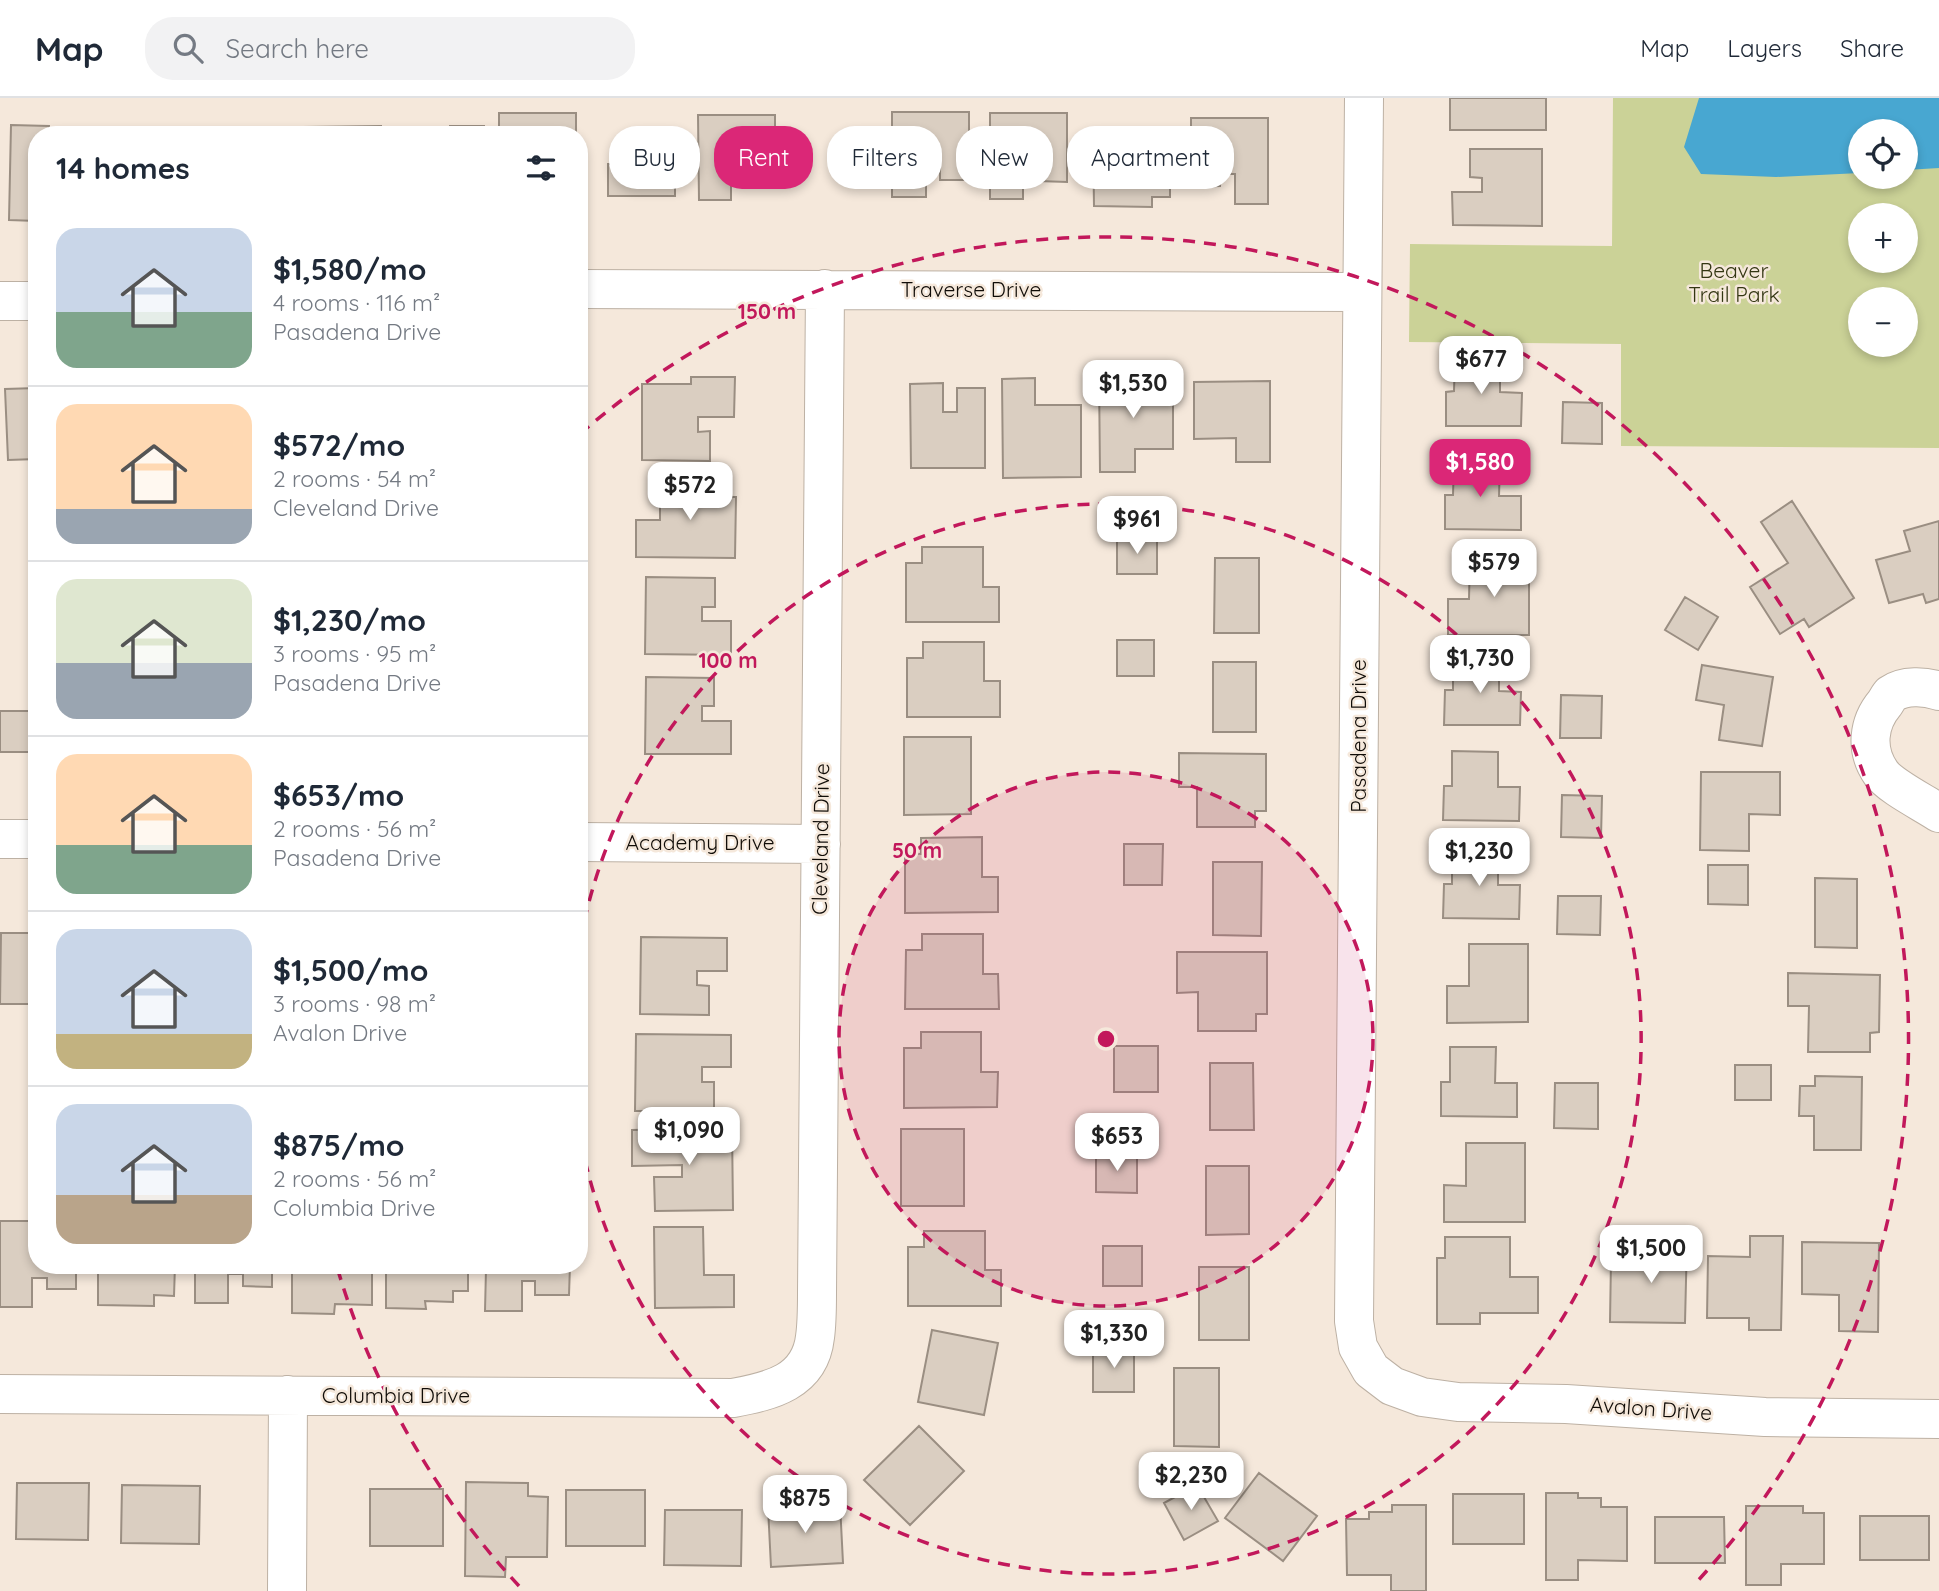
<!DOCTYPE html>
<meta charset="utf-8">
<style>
:root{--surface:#fff;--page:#f2f2f3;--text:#1f2937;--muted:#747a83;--line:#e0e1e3;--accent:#db2777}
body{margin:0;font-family:Quicksand,sans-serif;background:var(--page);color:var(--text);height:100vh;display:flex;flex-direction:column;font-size:26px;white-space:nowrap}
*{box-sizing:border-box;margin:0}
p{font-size:23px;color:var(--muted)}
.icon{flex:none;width:38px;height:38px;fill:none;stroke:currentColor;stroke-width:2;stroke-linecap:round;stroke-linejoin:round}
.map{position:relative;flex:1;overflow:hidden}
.panel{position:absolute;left:28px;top:28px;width:560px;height:1148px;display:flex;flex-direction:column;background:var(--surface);border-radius:28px;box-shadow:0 4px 10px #0003}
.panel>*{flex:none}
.banner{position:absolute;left:609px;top:28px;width:665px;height:63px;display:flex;gap:14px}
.fabs{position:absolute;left:1848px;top:21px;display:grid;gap:14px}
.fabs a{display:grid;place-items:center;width:70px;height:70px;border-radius:50%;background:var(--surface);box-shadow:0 4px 10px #0003;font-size:35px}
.price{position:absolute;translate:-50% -60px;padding:0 16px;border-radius:14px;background:#fff;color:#222;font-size:23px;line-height:46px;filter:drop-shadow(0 2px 4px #0008)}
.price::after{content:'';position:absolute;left:50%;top:42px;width:21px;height:16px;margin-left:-10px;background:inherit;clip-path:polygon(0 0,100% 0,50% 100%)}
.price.on{background:var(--accent);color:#fff}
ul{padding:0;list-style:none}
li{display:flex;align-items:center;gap:21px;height:175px;padding:0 28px}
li+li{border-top:2px solid var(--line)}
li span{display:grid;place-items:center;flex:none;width:196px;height:140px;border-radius:21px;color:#555}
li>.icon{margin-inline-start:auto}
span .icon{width:84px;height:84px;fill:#fffc;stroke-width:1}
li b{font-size:30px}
h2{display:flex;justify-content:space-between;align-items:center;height:84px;padding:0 28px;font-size:30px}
.pill{padding:0 24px;border-radius:28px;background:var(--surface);box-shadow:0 4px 10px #0003;font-size:24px;line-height:63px}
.pill.on{background:var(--accent);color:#fff}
header{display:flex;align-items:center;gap:42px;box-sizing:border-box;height:98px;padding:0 35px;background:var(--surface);border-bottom:2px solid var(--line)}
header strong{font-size:33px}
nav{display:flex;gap:38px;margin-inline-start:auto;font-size:24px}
.search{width:490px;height:63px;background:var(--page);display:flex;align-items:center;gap:18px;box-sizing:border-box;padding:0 24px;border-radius:28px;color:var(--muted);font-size:26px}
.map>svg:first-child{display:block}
.green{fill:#cbd297;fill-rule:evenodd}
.water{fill:#48a7d1}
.building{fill:#dacec1;stroke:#9a8e82;stroke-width:2}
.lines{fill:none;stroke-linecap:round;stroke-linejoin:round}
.minor-casing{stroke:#bdb1a4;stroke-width:40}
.minor{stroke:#fff;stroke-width:38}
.ring{fill:none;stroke:#c2185b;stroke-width:3.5;stroke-dasharray:12 9}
.labels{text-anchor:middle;stroke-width:5;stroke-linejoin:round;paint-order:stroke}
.park-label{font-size:21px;fill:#333612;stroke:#f5e8db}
.street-label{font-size:21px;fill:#100c07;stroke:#f5e8db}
.centre{fill:#c2185b;stroke:#f5e8db;stroke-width:3.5}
.ring-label{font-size:21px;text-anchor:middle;font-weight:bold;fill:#c2185b;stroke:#f5e8db;stroke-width:5;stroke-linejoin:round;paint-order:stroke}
</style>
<header>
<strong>Map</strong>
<div class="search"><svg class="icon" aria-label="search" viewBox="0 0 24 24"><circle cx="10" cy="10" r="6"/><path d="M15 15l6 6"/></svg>Search here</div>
<nav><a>Map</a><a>Layers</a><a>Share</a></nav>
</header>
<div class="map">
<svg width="1939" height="1493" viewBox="0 0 1939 1493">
<rect width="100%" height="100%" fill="#f5e8db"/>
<path class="green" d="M1613,0h326v350l-318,-2v-102l-212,-2 1,-98 202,2zM1860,33h46v46h-46zM1860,117h46v46h-46zM1860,201h46v46h-46z"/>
<path class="water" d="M1699,0h240v70l-33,2v-39h-46v42l-84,4 -75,-3 -17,-27z"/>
<path class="building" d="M1450,0h96v32h-96z
M892,14h77v68h-29v-12h-14v29h-34z
M499,15h77v22h-77z
M990,15h77v69l-29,-1v-12h-15v30h-33z
M698,17h77v68l-29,1v-13h-15v29h-32z
M1191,20h77v86h-33v-30h-14l-1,12 -29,1z
M11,27l38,1v9h-12v86l-28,-1z
M381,28v9h-77v-8z
M450,28h34v9h-34z
M115,31l71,1v5h-71z
M636,31h39v67h-67v-32h28z
M1138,32h32v67h-18v10l-58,-1 -1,-75h17v42h28z
M1470,51h72v77l-89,-1 -1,-33h30v-14l-12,-1z
M1455,258l45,1v35l22,1 -1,33h-75v-34l8,-1z
M1099,277h57l1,14h16v60h-38v23h-35z
M691,279h44l-1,40h-36v15l12,-1v30l-68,-1v-76h49z
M1035,280v27h46v72l-78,1 -1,-99z
M1270,283v81h-34v-24l-42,1v-57z
M943,285v29h14v-24h28v80h-74l-1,-84z
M37,290v71l-29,1 -3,-71z
M1563,304l39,1v41l-40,-1z
M1454,362l46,1 -1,35h22v34l-76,-1v-34h8z
M660,382h64v17h12l-1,61 -99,-1v-37h24z
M1792,403l62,97 -45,29 -5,-8 -24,15 -30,-47 38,-24 -27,-41z
M1939,423v78l-13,4 -3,-9 -34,9 -13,-43 34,-9 -6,-20z
M1117,441h40v35h-40z
M922,449h61v40h16v35h-93v-59h16z
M1529,458v79h-81v-36h21l1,-42z
M1215,460h44v75h-45z
M646,479l69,1v29h-13v14h29v34l-86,-1z
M1685,499l33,20 -20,33 -33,-20z
M1117,542h37v36h-37z
M923,544h61v39h16v36h-93v-59h16z
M1453,557l46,1v35l22,1 -1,33h-76l1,-35h8z
M1213,564h43v70h-43z
M1702,567l71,12 -11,69 -43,-6 5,-35 -28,-5z
M31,575l6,1v78h-37v-41h31z
M646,579l68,1v28h-12v15h29v33h-86z
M1561,597l41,1 -1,42h-41z
M904,639h67v77l-67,1z
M1452,653l46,1v35h22l-1,34 -76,-1 1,-34h8z
M1179,655l87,1v57h-11v16h-58v-40h-18z
M1701,674h79v43l-31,-1v37l-49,-1z
M1562,697l40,1 -1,42 -40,-1z
M982,739v40h16v35l-93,1v-60l16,1v-16z
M1124,746h39l-1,41h-38z
M1452,751l46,1v35h22l-1,34 -76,-1 1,-34h8z
M1213,764h49l-1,74 -48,-1z
M1708,767h40v40l-40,-1z
M1815,780l42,1v69l-42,-1z
M1558,798h43l-1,39 -43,-1z
M1,835h36v46h-2l-1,25h-34z
M922,836h61v40h15l1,35h-94l1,-59h16z
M641,839l86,1v33h-30v14l12,1v29l-69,-1z
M1469,846h59v78l-81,1v-37h22z
M1177,854h90v62h-11v17h-58v-39l-21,1z
M1788,875l92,2 -1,57 -9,1v19h-62l1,-46h-21z
M921,934h60v40h17l-1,35 -93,1v-60h17z
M636,936l95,1v32h-29v15h12v29h-79z
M1114,948h44v46h-44z
M1450,949h46l-1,36h22v34l-76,-1v-34h9z
M1210,965h43l1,67h-44z
M1735,967h36v35h-36z
M1815,978l47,1 -1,73h-47v-34h-15l1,-30h15z
M1555,985h43v46l-44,-1z
M732,1030l1,82 -78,1 -1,-34h28v-12l-50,1v-36z
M901,1031h63v77h-63z
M1466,1045h59v79h-81v-37l22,1z
M1096,1056h41v39l-41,-1z
M1206,1068h43v68l-43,1z
M0,1123h37v44h39v24h-29v-11h-15v29h-32z
M654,1129h49l1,48h30v32l-79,1z
M924,1133h61v39h16v36h-93v-59h16z
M1750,1138h33l-2,94h-32v-12h-42l1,-62 42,1z
M1445,1139h65v40h28v36h-58v11h-43v-66h8z
M1651,1140l36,1 -2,84 -75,-1 1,-62h40z
M1802,1144l77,1 -1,89 -39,-1v-36l-37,-1z
M1103,1148h39v40h-39z
M98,1167h77l-1,31 -20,-1v11l-56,-1z
M195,1167h77v22l-29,-1v-12h-15v29h-33z
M292,1167h80v40l-37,-1 -1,10 -42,-1z
M386,1167h82v26h-15v11l-28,-1 1,8 -40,-1z
M494,1167h76l-1,30h-34v-14h-13v30h-37l1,-42h8z
M1199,1169h50v73h-50z
M932,1232l66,13 -14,72 -66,-13z
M1134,1250v44h-41v-43z
M1174,1270h45v79l-45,-1z
M919,1328l45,45 -54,54 -46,-45z
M1259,1375l58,43 -34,45 -58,-43z
M466,1384l62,1v13l20,1 -1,60h-41l-1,20 -40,-1z
M17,1385h72l-1,57 -72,-1z
M122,1387l78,1 -1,58 -78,-1z
M1197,1387l21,36 -34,19 -20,-37z
M370,1391h73v57h-73z
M566,1392h79v56h-79z
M1546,1395h32v5h23v9h26v54l-49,-1v20h-32z
M1453,1396h71v50h-71z
M840,1406l3,59 -72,4 -3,-60z
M1392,1407h34v86h-35v-16h-44l-1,-56h23v-7h23z
M1746,1408h57v7h21v51h-43v21h-35z
M665,1412h77l-1,56 -77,-1z
M1860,1418h69v44h-69z
M1655,1419h69l1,46h-70z"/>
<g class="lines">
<defs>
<path id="minor" d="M1364,0l-10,1223 4,26 13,23 21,16 30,11 36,5 108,2 199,13 174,2
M579,191l783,3
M0,203h37
M1939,593c-14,-5 -35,-6 -48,3 -2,2 -4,6 -6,9 -17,20 -20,47 -4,70 9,13 43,30 58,40
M0,741h37
M579,744l242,2
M0,1296l733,4c38,-7 77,-16 82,-61 2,-14 2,-30 2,-44l8,-1004
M287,1493l1,-196"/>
</defs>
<use href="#minor" class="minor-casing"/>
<use href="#minor" class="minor"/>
</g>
<circle cx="1106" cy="941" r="267" fill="#c2185b" fill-opacity=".12"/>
<g class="ring">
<circle cx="1106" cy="941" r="267"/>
<path d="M580 844A535 535 0 1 1 580 1038"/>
<path d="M519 1488A802 802 0 0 1 337 1169M580 336A802 802 0 0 1 1693 1488"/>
</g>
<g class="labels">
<g class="park-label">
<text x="1734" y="180">Beaver<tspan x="1734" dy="24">Trail Park</tspan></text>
</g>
<g class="street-label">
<text x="971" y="199">Traverse Drive</text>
<text transform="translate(1359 638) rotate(-90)" y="7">Pasadena Drive</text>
<text transform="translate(821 741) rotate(-89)" y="7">Cleveland Drive</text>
<text x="700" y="752">Academy Drive</text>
<text x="396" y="1305">Columbia Drive</text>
<text transform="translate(1651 1311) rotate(4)" y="7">Avalon Drive</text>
</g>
</g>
<circle cx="1106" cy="941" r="10" class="centre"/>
<g class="ring-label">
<text x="767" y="221">150 m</text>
<text x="728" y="570">100 m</text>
<text x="917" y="760">50 m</text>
</g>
</svg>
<div class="fabs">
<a><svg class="icon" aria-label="locate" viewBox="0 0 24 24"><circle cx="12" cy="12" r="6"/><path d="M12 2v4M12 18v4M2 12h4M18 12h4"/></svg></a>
<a>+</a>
<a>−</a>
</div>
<b class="price" style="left:1481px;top:298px">$677</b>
<b class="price" style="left:1133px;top:322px">$1,530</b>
<b class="price on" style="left:1480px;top:401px">$1,580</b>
<b class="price" style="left:690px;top:424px">$572</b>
<b class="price" style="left:1137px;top:458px">$961</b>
<b class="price" style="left:1494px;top:501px">$579</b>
<b class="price" style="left:1480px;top:597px">$1,730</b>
<b class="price" style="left:1479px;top:790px">$1,230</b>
<b class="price" style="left:689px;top:1069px">$1,090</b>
<b class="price" style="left:1117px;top:1075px">$653</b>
<b class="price" style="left:1651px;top:1187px">$1,500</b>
<b class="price" style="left:1114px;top:1272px">$1,330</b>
<b class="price" style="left:1191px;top:1414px">$2,230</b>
<b class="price" style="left:805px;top:1437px">$875</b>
<div class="banner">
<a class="pill">Buy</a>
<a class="pill on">Rent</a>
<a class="pill">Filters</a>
<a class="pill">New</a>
<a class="pill">Apartment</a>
</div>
<section class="panel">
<h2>14 homes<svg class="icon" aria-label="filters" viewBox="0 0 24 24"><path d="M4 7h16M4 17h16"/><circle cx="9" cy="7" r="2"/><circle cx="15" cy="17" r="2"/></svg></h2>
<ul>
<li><span style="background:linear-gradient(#c9d6e8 60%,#7fa58c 0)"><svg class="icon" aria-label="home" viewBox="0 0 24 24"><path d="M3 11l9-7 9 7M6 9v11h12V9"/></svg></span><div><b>$1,580/mo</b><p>4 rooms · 116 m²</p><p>Pasadena Drive</p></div></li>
<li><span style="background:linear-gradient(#ffd9b3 75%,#9aa5b1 0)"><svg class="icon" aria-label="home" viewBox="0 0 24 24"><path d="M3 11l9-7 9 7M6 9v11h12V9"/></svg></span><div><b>$572/mo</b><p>2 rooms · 54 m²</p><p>Cleveland Drive</p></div></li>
<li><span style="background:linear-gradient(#dfe7d0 60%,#9aa5b1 0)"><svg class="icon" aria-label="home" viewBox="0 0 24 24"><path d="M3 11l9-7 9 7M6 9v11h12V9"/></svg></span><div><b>$1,230/mo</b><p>3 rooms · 95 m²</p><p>Pasadena Drive</p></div></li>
<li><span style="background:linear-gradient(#ffd9b3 65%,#7fa58c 0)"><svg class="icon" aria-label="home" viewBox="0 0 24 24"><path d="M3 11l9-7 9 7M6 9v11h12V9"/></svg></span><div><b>$653/mo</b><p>2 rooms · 56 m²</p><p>Pasadena Drive</p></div></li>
<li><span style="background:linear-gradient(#c9d6e8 75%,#c2b280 0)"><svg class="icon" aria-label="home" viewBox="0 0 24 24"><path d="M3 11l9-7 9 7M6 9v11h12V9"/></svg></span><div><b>$1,500/mo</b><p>3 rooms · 98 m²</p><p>Avalon Drive</p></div></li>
<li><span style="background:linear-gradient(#c9d6e8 65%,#b9a48a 0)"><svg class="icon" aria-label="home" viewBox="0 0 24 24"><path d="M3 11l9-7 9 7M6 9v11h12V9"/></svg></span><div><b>$875/mo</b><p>2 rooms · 56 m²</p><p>Columbia Drive</p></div></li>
</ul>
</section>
</div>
